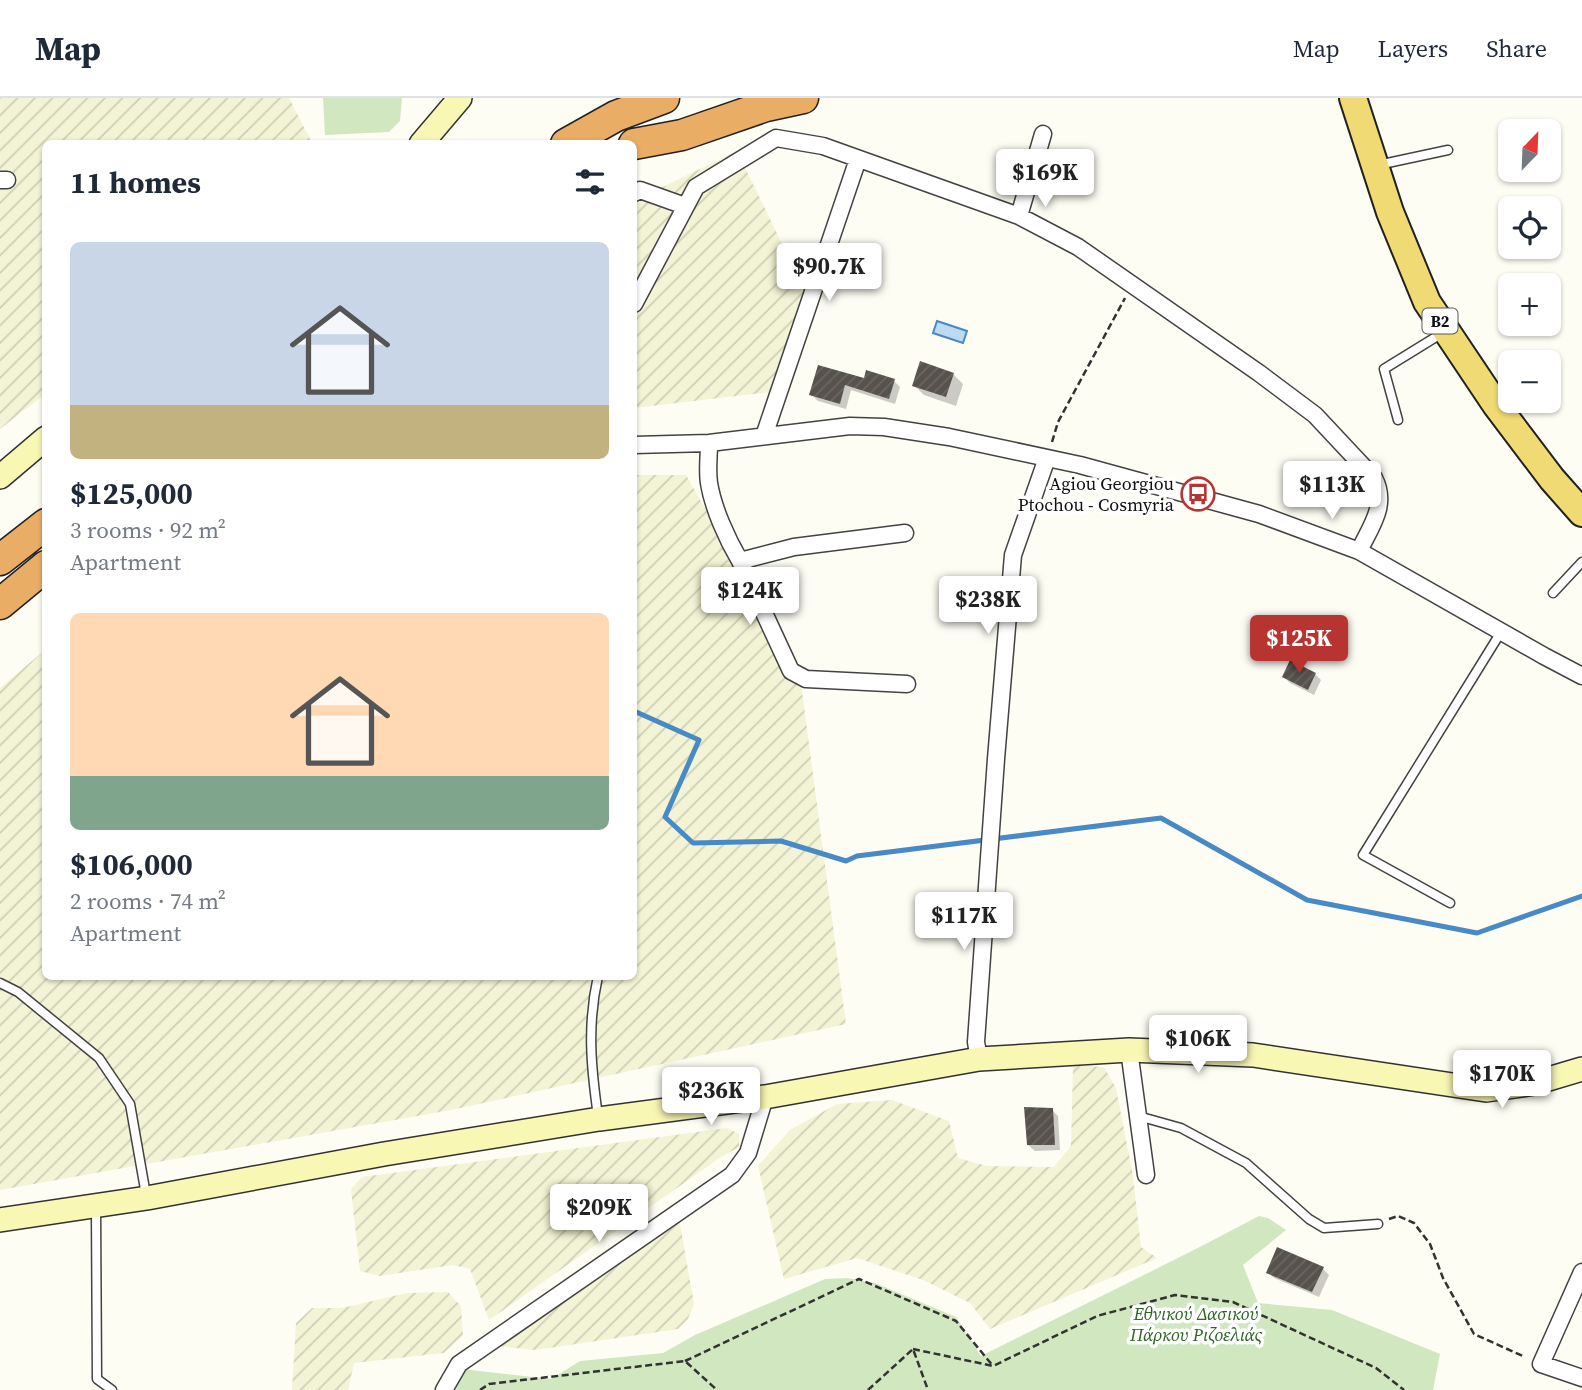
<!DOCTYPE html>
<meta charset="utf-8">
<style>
:root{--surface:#fff;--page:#f6f6f7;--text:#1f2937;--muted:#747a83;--line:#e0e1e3;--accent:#b83431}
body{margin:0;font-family:"Source Serif 4",serif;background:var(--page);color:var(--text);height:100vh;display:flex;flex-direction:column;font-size:26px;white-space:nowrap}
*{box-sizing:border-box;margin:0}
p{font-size:23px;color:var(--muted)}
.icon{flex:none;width:38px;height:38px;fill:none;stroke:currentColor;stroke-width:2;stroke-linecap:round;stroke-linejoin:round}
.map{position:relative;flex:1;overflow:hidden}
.details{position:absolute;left:42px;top:42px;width:595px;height:840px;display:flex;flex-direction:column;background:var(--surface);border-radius:10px;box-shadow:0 2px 5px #0004}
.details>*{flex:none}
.needle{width:46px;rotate:23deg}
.fabs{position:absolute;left:1498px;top:21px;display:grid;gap:14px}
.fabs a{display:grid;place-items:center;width:63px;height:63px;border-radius:10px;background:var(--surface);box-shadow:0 2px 5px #0004;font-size:35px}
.price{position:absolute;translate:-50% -60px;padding:0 16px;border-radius:7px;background:#fff;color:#222;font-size:23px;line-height:46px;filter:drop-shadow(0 2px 4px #0008)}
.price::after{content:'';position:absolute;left:50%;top:42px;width:21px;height:16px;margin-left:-10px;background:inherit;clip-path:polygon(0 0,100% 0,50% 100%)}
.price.active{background:var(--accent);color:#fff}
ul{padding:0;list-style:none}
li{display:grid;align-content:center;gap:14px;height:371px;padding:0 28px}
li span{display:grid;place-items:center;height:217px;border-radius:10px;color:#555}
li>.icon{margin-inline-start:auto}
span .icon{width:126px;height:126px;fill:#fffc;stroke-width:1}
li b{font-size:30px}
h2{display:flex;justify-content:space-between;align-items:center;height:84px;padding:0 28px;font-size:30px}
header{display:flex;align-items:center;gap:42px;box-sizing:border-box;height:98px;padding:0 35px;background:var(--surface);border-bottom:2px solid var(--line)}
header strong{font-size:33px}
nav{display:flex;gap:38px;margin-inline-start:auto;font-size:24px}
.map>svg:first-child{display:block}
.farmland{fill:url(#farmland-furrows)}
.park{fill:#d1e7bf}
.water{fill:#bcdaf2;stroke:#488ac5;stroke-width:2}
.shadow{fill:#0003}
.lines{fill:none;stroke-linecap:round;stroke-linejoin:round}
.stream{stroke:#488ac5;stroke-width:5}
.building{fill:url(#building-hatch)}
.lane-casing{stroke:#434343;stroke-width:11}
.street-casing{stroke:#434343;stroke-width:19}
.secondary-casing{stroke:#323232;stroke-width:26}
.primary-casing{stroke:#212121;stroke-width:30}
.highway-casing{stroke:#212121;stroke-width:33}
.path{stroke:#323232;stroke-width:2.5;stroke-dasharray:7 3.5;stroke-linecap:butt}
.lane{stroke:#fff;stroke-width:8}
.street{stroke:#fff;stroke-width:16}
.secondary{stroke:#f9f7b4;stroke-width:23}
.primary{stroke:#efda74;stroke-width:26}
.highway{stroke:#eaad66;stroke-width:30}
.labels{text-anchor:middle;stroke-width:7;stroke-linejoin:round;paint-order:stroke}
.shield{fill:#fff;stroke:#585858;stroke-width:2}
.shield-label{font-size:16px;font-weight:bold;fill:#101010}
.poi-label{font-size:18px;fill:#101010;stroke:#fff;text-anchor:end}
.park-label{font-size:18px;font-style:italic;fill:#2d6524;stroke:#fff}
</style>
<header>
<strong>Map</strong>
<nav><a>Map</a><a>Layers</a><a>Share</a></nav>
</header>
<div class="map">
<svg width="1582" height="1292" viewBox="0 0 1582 1292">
<defs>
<pattern id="farmland-furrows" width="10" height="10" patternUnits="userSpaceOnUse" patternTransform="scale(1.75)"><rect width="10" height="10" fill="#f3f3d5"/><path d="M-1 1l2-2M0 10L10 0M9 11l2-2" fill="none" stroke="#cfcfb6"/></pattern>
<pattern id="building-hatch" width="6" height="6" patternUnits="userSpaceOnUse" patternTransform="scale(1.75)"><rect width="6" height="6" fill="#58524d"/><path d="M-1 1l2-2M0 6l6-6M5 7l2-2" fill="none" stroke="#6b6662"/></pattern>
</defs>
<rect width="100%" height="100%" fill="#fefdf4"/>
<path class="farmland" d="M0,0h289l23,45 -266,1 -1,250 -45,35z
M737,53l49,101 15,16 5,29 -36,95 -136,16v-207z
M634,377h52l114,201 46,348 -395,86 -451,80v-502l45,-38 1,326h588z
M1073,967l31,2 12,21 17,88 8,71 16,11 -167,71 -20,-26 -47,-23 -66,-22 -73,21 -26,-113 32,-36 47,-26 55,-4 57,21 9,37 29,8 67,1 17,-21z
M727,1030l12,6v13l-18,10 -232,163 -19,-51 -17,-4 -73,11 -20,-5 -9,-82 11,-12z
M679,1120l15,86 -6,15 -10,10 -143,21 -38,-4z
M448,1194l13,14 2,29 -19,18 -90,10 -6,27h-56l4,-67 16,-15h30l65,-15z"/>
<path class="park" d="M323,0h79l-2,23 -11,11 -64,3z
M1259,1118l9,2 18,12 -43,35 15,38 74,7 108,44 -7,36h-977l6,-21 89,10 29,-18 83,-8 32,-18 130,-56 22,-1 28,5 81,34 25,39c93,-47 186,-91 278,-140z"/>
<path class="water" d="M937,223l30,10 -4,12 -30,-10z"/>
<path class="shadow" d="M819,270l46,12 29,1 6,6 -5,17 -44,-14 -5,19 -28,-8 -7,-7z
M953,276l10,10 -7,22 -32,-11 -10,-10z
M1315,576l6,6 -7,15 -24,-12 -6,-6z
M1052,1012l6,6 2,34 -25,1 -7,-6z
M1323,1171l6,6 -10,22 -45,-19 -6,-6z"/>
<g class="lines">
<path class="stream" d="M634,613l65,29 -34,77 28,26 88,-2 65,20 11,-5 304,-38 146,82 170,33 105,-37"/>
</g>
<path class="building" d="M920,263l34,12 -8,24 -34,-11z
M818,267l46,13 2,-8 29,9 -6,20 -44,-14 -5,19 -31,-9z
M1290,562l26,13 -8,17 -26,-13z
M1024,1009l29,1 2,37h-28z
M1277,1149l47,20 -12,25 -46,-19z"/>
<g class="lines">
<defs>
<path id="lane" d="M1378,67l70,-15
M1398,322l-14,-51 60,-37
M1553,495l29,-31
M1450,805l-87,-48 138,-223
M0,885l18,9 81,66 31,46 16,91
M598,1018c-7,-49 -11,-91 0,-140
M1138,1018l43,12 65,35 63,56 15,9 54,-4
M96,1111l1,170 15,11"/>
<path id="street" d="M0,82h7
M634,95l6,-3 45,16
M1019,118l24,-82
M634,206l62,-117 80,-49 47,8 196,70 59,31 181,126 56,42 59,63c14,27 -3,48 -15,73
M764,338l94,-277
M709,345c0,13 -2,27 0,40 4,25 18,56 31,78l51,110 15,8 101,5
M634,347l75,-2 141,-17 34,1 65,10 131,28 179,49 100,37 185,105 38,20
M740,463l54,-14 111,-14
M1129,952l17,125
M979,961l-3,-17 20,-283 17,-204 34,-97
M1582,1174l-41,92 41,14
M444,1292l15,-26 273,-189 16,-22 17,-56"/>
<path id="secondary" d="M421,46l39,-46
M0,379l46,-39
M0,1122l147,-22 237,-44 215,-35 166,-22 214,-38 150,-9 124,5 233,35 49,-7 47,-14"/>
<path id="primary" d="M1353,0l37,114 37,90 69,103 56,74 30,34"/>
<path id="highway" d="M566,46l50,-28 48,-18
M634,46l48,-9 84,-29 37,-8
M0,462l46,-36
M0,506l46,-38"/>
</defs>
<use href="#lane" class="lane-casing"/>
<use href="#street" class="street-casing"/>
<use href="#secondary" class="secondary-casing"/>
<use href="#primary" class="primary-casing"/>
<use href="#highway" class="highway-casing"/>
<path class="path" d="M1052,344l6,-20 67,-124
M1389,1121l9,-3 16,7 16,21 13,34 31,56 51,23
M913,1251l80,17 104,-50 78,-21 58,7 143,66 28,22
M685,1263l174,-82 97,42 37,45
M480,1292l9,-6 196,-23 32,29
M868,1292l45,-41 15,41"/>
<use href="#lane" class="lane"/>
<use href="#street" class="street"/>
<use href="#secondary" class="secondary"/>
<use href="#primary" class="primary"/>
<use href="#highway" class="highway"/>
</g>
<defs>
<symbol id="bus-ring" viewBox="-11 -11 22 22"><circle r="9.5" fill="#fff" stroke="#b83431" stroke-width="1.5"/><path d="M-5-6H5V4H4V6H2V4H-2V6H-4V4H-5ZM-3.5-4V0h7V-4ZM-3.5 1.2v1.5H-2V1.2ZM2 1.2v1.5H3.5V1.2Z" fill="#b83431"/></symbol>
</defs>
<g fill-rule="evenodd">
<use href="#bus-ring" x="1179" y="377" width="38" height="38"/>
</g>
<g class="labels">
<rect class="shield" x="1422.5" y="210.5" width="35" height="25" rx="5"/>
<g class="shield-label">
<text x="1440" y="229">B2</text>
</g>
<g class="poi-label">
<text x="1174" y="392">Agiou Georgiou<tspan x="1174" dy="21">Ptochou - Cosmyria</tspan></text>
</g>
<g class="park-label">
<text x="1196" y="1222">Εθνικού Δασικού<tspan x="1196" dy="21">Πάρκου Ριζοελιάς</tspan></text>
</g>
</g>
</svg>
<div class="fabs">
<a><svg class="needle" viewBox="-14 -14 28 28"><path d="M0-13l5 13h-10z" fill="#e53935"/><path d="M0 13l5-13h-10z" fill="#747a83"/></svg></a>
<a><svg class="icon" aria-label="locate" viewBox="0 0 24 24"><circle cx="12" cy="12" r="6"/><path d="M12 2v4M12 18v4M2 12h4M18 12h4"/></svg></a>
<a>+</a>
<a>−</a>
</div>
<b class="price" style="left:1045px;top:111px">$169K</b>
<b class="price" style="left:829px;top:205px">$90.7K</b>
<b class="price" style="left:1332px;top:423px">$113K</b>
<b class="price" style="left:750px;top:529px">$124K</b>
<b class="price" style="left:988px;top:538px">$238K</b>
<b class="price active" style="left:1299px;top:577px">$125K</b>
<b class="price" style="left:964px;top:854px">$117K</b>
<b class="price" style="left:1198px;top:977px">$106K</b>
<b class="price" style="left:1502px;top:1012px">$170K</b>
<b class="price" style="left:711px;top:1029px">$236K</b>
<b class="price" style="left:599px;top:1146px">$209K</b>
<section class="details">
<h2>11 homes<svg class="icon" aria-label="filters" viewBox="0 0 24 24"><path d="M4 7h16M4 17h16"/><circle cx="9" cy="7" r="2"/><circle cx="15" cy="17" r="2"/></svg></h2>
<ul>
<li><span style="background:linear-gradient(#c9d6e8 75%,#c2b280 0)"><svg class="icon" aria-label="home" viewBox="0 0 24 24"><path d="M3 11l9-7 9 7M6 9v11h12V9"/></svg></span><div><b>$125,000</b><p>3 rooms · 92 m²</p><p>Apartment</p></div></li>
<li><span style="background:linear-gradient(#ffd9b3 75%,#7fa58c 0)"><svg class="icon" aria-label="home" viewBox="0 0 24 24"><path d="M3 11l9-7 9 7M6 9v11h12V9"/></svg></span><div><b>$106,000</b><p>2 rooms · 74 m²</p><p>Apartment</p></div></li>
</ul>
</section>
</div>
